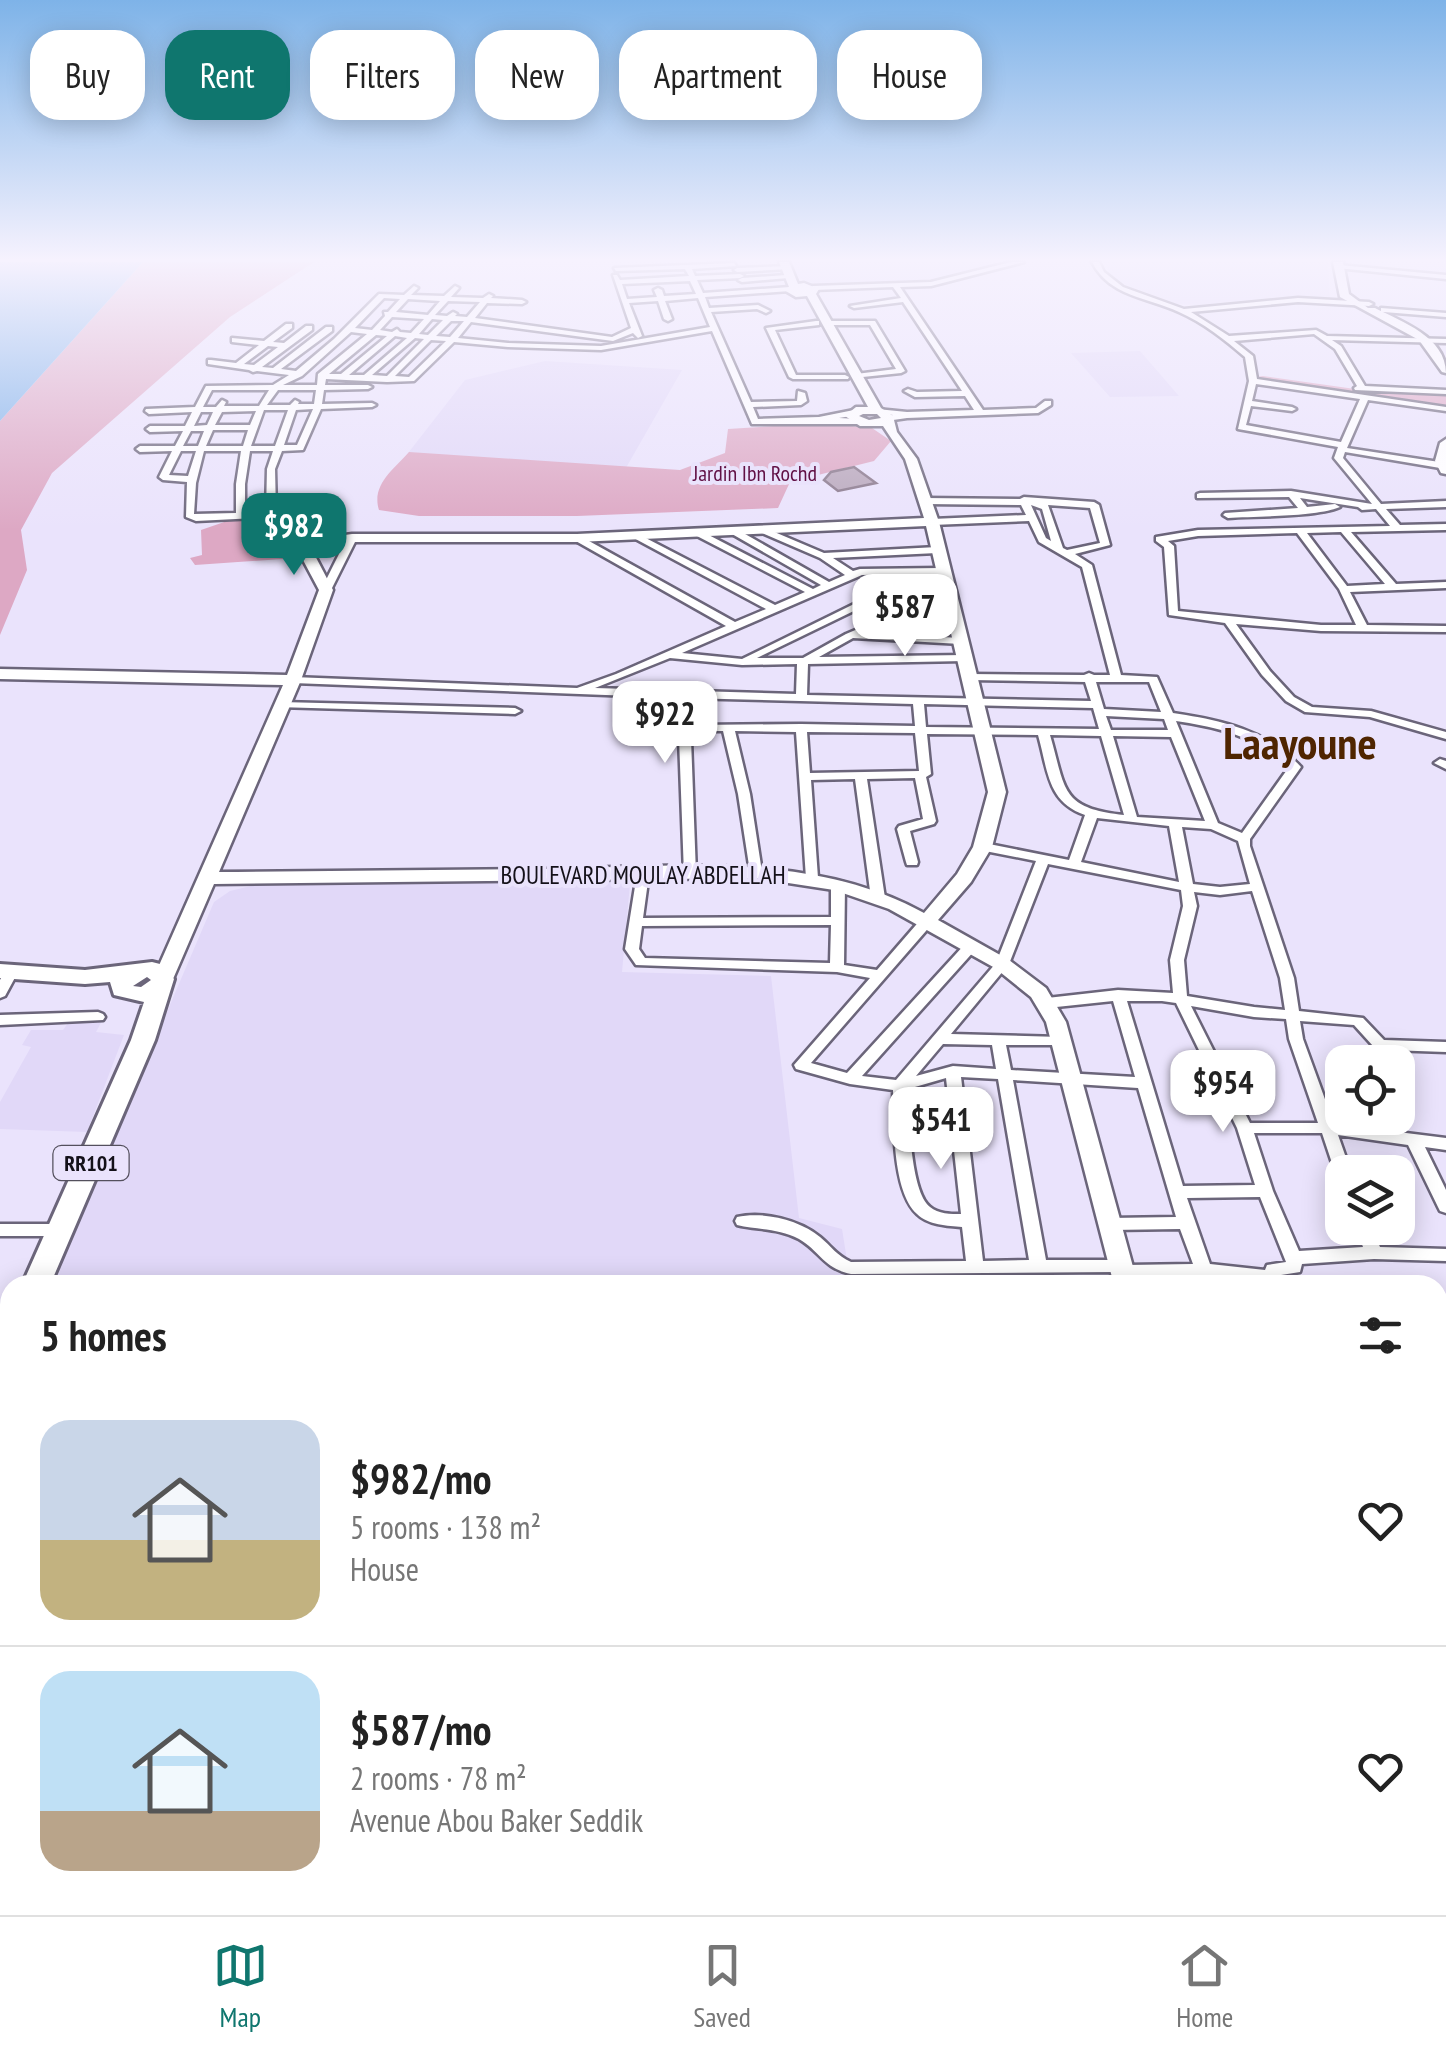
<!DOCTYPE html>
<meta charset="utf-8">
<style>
:root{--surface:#fff;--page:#f2f2f2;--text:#222;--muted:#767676;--line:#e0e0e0;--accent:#0f766e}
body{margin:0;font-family:"PT Sans Narrow",sans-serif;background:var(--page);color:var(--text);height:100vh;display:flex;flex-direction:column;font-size:38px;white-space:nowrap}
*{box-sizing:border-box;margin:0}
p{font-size:32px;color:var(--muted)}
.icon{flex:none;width:55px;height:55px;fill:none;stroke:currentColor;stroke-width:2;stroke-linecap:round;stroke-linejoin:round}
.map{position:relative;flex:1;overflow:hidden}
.panel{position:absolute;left:0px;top:1275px;width:1448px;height:640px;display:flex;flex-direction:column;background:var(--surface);border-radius:30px 30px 0 0;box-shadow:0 5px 25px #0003}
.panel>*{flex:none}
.banner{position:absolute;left:30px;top:30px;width:1388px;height:90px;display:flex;gap:20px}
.tools{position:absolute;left:1325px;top:1045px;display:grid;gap:20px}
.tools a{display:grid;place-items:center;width:90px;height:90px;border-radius:20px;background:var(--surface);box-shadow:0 5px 25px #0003;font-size:50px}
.price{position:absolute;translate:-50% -85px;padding:0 22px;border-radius:20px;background:#fff;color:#222;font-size:32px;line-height:65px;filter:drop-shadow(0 2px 5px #0008)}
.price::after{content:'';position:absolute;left:50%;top:60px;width:30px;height:22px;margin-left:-15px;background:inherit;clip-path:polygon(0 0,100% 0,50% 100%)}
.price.selected{background:var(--accent);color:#fff}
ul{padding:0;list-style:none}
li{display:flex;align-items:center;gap:30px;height:250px;padding:0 40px}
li+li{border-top:2px solid var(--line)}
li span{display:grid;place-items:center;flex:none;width:280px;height:200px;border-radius:30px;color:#555}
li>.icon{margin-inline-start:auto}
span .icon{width:120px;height:120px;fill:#fffc;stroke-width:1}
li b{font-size:42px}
h2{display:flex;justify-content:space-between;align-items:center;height:120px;padding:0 40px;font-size:42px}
.chip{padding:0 35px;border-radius:30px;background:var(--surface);box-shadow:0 5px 25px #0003;font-size:35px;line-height:90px}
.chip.selected{background:var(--accent);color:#fff}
.tabs{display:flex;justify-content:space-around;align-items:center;height:140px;border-top:2px solid var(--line);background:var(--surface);font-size:28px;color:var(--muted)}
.tabs a{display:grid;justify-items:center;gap:5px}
.tabs .selected{color:var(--accent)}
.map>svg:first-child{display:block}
.built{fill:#e1d8f8}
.green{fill:#dda8c4}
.water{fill:#80b2e9}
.building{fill:#b9a8bc;stroke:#8a798c;stroke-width:2.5}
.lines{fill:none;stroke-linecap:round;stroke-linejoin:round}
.street-casing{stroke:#6b657a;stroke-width:5}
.secondary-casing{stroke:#6b657a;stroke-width:5}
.primary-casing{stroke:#6b657a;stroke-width:6}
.street{fill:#fff;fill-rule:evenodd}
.secondary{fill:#fff;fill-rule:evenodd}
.primary{fill:#fff;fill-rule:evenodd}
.labels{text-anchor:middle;stroke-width:8;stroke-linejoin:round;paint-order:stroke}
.far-park-label{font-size:22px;fill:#611045;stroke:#eae3fc}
.shield{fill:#eae3fc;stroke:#54505d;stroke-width:2.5}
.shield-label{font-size:22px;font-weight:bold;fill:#141119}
.street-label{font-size:25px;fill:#141119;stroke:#eae3fc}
.town-label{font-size:45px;font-weight:bold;fill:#4f2500;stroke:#eae3fc}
</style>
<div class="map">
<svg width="1446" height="1915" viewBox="0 0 1446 1915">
<rect width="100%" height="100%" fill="#eae3fc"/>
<path class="built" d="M791,262h200l1,1 -16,9 -28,7 -123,8 -26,-9z
M1105,262h223l2,37 -35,-3 -95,9 -23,-1 -56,-21 -11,-9z
M1140,351l39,45 -69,1 -39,-44z
M545,361l137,9 -59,103 -218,-16 60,-77z
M615,880l15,4 -8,88 149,4 28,242 43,11 5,31h86l2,16h24l1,9h-910l164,-383 16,-11 25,-6z
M104,1017l-8,15 28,3 -37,97 -87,-3v-27l31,-55 -9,-2 9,-15h32l8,-11z
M10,1380v294h-10v-271z"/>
<path class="green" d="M143,262h171l-84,55 -178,156 -31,57 6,40 -27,65v-214z
M1263,376l99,14 84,2v15l-191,-30z
M821,423l51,5 19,13 -17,20 -84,21 -12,26 -201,8h-158l-40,-6c-8,-25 15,-41 30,-58l271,18 45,-17 3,-24z
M263,517l12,3 21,38 -101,7 -5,-7 12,-3 -1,-25 29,-10z"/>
<path class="water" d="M0,262h143l-143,159z"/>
<path class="building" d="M854,467l22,16 -38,8 -14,-11 7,-8z"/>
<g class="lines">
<defs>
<path id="street" d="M1011,262h13l-93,24 -31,1 83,123 53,-2 9,-7h6v4l-13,8 -131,5 -21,3v-4l7,-2 -16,-2v-4l30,3 67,-2 -9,-14 -50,1 -11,-6 4,-2 9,3 45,-1 -59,-89 -49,6 -4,-2 51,-8 -8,-11 -80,3 -4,-2 4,-2 118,-4z
M1092,262h7l5,10 19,15 61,22 114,-11 71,4 4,2 -4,2 -71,-4 -107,10 38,24 87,-6 11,6 119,3v4l-114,-3 9,6 24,40 81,4v4l-91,-4 -1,-2 3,-2 -22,-37 -21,-15 -80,7 19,15 4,23 189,28v4l-78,-11 -21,48 99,15v6l-101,-17 -2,6 38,46 65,-3v6l-60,2 14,16 46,-1v6l-95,2 45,52 50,-2v6l-96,4 17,33 79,1v6l-125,-1 -85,-7 34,47 24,26 18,10 59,4 75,21v7l-76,-22 -65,-5 -19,-11 -24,-26 -37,-52 -56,-8 -5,-68 -8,-6v-4l42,-7 192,-4 -14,-17 -14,1 -4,-3 -58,-9 7,9 28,-3 5,3c-23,10 -84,9 -112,11l-5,-3 2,-2 73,-5 -9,-11 -92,1v-4l3,-1 91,-2 81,13 -38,-46 4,-11 -100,-18 11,-48 -4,-24c-20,-17 -41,-34 -66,-45 -32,-15 -69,-15 -87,-50zM1256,384l104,15 -19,43 -95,-17 5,-19 41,5 4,-2 -4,-2 -40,-6zM1341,532l44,52 -38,2 -40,-53zM1297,533l42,56 17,36h-35l-143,-14 -4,-65 -6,-5 30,-5z
M734,263l2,3 -44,3 3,7 45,-2 4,2 -4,2 -43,2 6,13 87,-6 4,2 -4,2 -85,6 4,11 49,-3 12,6 -4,2 -9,-4 -46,3 40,90 46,-1 1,-10 7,2 2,8 -6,4 -48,2 5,12 61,-2 35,-7 4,3 -1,2 -18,3 19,1 3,1v4h-109l-40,-93 -111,19 -93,-3 -54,-5 -40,39 -27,1 -61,-3 -1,6h43l4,2 -4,2 -44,1 -2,14 50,-1 4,2 -4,2 -51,2 -18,41 -21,1 -7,18 1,42 6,1 23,31v4h-6l-23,-30 -80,4 -10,-4 1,-35 -24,-2 -4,-3 13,-26 -32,1 -4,-3 4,-3h35l8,-15 -33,1 -4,-3 4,-3h35l7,-14 -43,2 -4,-3 1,-2 49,-2 11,-21 67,-1 16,-10 -32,-4 -4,1 -4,-2 -41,-6v-4h3l25,3 23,-18 -27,-3v-4l32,3 22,-17h6v4l-19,14 11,1 22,-17h6v4l-50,37 11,1 53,-41h6v4l-51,38 15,2 38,-32 45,-45 25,1 10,-9 4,2 -7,7 33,1 11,-10 4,2 -8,9 32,1 6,-4 4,2 -2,2 31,2 4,2 -4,2 -35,-1 -12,15 137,19 19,-9 -18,-53h4l3,5 69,-4 -4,-7 -69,2 -2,-3zM690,281l6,13 -32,2 -2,-6 -4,-2 -4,2 3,7 -30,2 -5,-15zM384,298l16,1 -12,13h-4l1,4 -13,14 -17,-2zM698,298l12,29 -109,19 -93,-3 -50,-5 13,-16 142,19 20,-8 5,5 4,-2 -13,-33 29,-2 6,18 4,2 4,-2 -7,-18zM408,299l32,2 -12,14 -32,-3zM448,301l32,1 -13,15 -12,-1 2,-2 -4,-2 -6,4 -12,-1zM392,317l32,2 -13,14 -11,-1 -3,-3 -5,3 -12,-2zM432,319l11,1 -15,15 -9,-1zM451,321h13l-14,16 -14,-1zM351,332l16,2 -49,40 -1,11h-34l19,-9zM376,335l11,1 -46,38h-12zM395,336l12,2 -43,37h-15zM415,338l9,1 -37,37 -15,-1zM431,340l15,1 -37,36 -14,-1zM268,346l10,1 -24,18 -10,-1zM212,390h57l-10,16h-35l2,-4 -4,-2 -6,7h-13zM278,390h38l-2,14h-16l1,-2 -4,-2 -5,5h-23zM313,409l-16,36h-13l12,-35zM264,410h24l-13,36h-24zM256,411l-6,14h-35l7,-13zM201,412h12l-6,13 -13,1zM213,430h35l-5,16h-37zM191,431h13l-6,15h-15zM181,451h15l-8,25 -19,-1zM204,451h37l-5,33v29l-42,1 2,-31zM250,451h23l-6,18 -1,43h-21v-28z
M1339,265l107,10v4l-109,-11z
M787,266l2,3 -52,3 -3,-2 3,-2z
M786,275l2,3 -46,4 -4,-2 4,-2z
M1381,308l65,5v4l-62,-5h-3z
M816,321h3v4l-44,5 21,45h49l4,2 -1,2h-55l-4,-2 -23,-49z
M824,321h51l30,50 -4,2 -48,5 -1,-2 4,-2 40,-5 -26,-44h-46z
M1024,497l70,5 5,3 11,40 -35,9 17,11 29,110 36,2 16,36c47,7 95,17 128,54l-51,72v7l44,132 5,33 64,7 21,22 62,2v10l-57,-2 2,12h-14l-4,-16 -19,-21 -54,-4 3,18 31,85 112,14v12l-21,-3 21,43v23l-6,-2 -2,-4 -30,-62 -70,-10 13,37h-9v6l-5,-2 -2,-4 -13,-39h-68l19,58 26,60 64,-4 -7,-19h16l8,19 66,2v12l-72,-2 -72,5 -2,8 -19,3 -3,7 -6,2 -68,-8 -81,3 -6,-2 -2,-5 -264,2c-28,-6 -30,-22 -52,-35 -20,-11 -41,-9 -62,-14l-2,-4 2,-4c26,-6 63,3 83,20 11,9 17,19 31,25l115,-1 -4,-34c-14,-1 -34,-2 -45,-13 -25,-23 -23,-91 -24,-124l-43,-6 -54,-15 -2,-4 76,-87 -33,-6 -201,-7 -11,-16 12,-75 6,-4 6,4 -6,44 188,-1v-32l7,-4 5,1 2,3 -1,80 33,5 45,-52h10l2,3 -2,3 -121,139 36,10 119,-130h10l2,3 -2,3 -114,127 34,4 100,-117 40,-102 -56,-11 -2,-3 2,-3 4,-1 85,17 16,-45c-38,-13 -37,-45 -47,-80l-111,-1 4,40 -5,3 10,44 -2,3 -24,7 8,31 -1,3h-10l-1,-3 -9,-33 2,-3 24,-7 -8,-41 -48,1 18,119 -7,4 -7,-4 -16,-119 -44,1 7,98 -6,4 -6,-4 -10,-146 -61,-1 15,63 12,78 -6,4 -6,-4 -12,-78 -15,-63h-23l-9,8 5,135 -6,4 -5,-1 -1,-3 -5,-136 18,-13 104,-1 114,2 -2,-22 -229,-6 -391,-15 -6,-3 6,-3 284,11 39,-14 110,-48 -152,-86v-4h6l155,86 31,-13 -136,-73 8,-2 137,71 30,-13 -110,-57v-4h6l112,58 8,-4 -89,-51v-4h6l91,52 16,-7 -25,-17 -58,-25 -2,-2 5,-3 59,25 113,-6 5,3 -5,3 -104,5 20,13 7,-2 82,-1 5,3 -5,3h-12l-173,84h46l43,-24 103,-44 5,3 -1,2 -88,38 96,5 5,3 -5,3 -108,-6 -34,19 146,-2 5,3 -5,3 -157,3 -1,31 284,6 -6,-19 -115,-2 -5,-3 5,-3 114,1 5,-2 5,2h16l-28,-108 -43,-25 -10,-21 -97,4 -5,-3 5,-3 94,-4 -5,-10 -96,-1 -5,-3 5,-3 95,1zM1031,505l11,4 9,32 -5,-3zM1048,505l42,3 10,35 -33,7 -4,-2zM915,574l-173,85 -60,-6 180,-78zM670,658l72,7 55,-1 -1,30 -201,-6zM1096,682h53l12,30 -57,-3zM924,704l169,4 6,21 -173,-2zM1106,716l58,3 4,11h-57zM1176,721c42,6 81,16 113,46l-47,66 -24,-10zM807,732l108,1 4,38 -109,2zM1050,735l51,1 23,79c-64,-7 -58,-25 -74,-80zM1113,736l58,1 34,84 -68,-4zM1097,818l72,8 10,56 -98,-20zM1182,827l29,2 27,12 12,43 -30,3 -27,-3zM1048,864l133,26 2,16 -13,54 3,33 -55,-3 -71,8 -7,5 7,5 66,-7 22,76 -124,-7 -5,-25h60l2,-3 -2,-3 -5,-2 -110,-3 58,-70zM1252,891l28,87 5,32 -31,-3 -67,-11 -3,-36 13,-54 -3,-14 26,3zM831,925l-1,38 -185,-5 -6,-9 3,-23zM1127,1001h35l14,2 61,125 18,57 -72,1zM1191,1006l63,11 32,2 3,20 29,84h-68zM943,1044l49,1 4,24 -43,-3 -37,10zM961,1077l37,2 31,181 -46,1zM946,1078l15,136c-10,0 -23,0 -31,-7 -20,-16 -21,-92 -22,-118zM1013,1080l125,8 38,129 -65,1 -6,2 -2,4 2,4 6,2 69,-1 13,35 -65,1 -2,-4 -6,-1h-74zM1260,1197l26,65 -19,3 -2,5 -55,-6 -23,-66z
M352,535l5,3 -26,52 -5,3 -4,-1 -1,-2 26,-52z
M281,702l234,6 6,3 -6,3 -238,-7 -2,-2z
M1440,759l6,2v8l-12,-6z
M11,968l7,4 -13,24 -5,2v-18l6,-11z
M98,1012l5,2 2,3 -2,3 -103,5v-10z
M0,1224h60l6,2 2,4 -2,4 -6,2h-60z
M0,1319h10v14h-10z
M1438,1514l8,4v20l-8,-4z
M1438,1630l8,5v34l-8,-6z
M1438,1675h8v20h-8z
M1446,1773v22l-8,1v-22z
M0,1878h10v22h-10z
M79,1905h24l-3,10h-24z
M205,1905h28l5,10h-28z
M884,1905h26l-5,10h-26z"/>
<path id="secondary" d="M779,262h10l9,22 6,-1 15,6 -3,5 65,114 12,8 4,16 20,27 22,63 67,270 -14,55 -21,35 -33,38 71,40 37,28 20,34 72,263h-24l-68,-263 -15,-25 -36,-29 -106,-59 -55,-19 -78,-12 -542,6 -41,95 -10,6 -10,-6 130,-294 -283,-6v-10l287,6 32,-85 -24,-45 7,-4 50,-7h225l347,-16 -19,-59 -22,-33h-23l-15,-10 11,-9h12l-61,-111 -11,1 -12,-7 5,-3zM863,414h14l4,4 -12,2 -10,-4zM926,526l62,266 -15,55 -16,27 -33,39c-114,-63 -254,-46 -379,-44 -109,1 -218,2 -326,3l82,-192 32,-90 -22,-42 41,-6h225z
M1333,262h10l6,32 19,14h7c27,14 71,29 71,65l-4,-1 -23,-32 -79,-43z
M1446,439v35l-5,-1 -6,-12 5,-18z
M1297,1905h34l3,10h-34z"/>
<path id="primary" d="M152,962l8,2 14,15 -19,61 -105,245h-28l109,-245 13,-38 -30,-7 -4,-13 -25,2 -85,-6v-14l85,6zM147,977l4,3 -10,7 -8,-1z
M10,1332v42l-10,4v-42z"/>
</defs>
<use href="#street" class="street-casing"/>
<use href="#secondary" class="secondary-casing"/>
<use href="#primary" class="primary-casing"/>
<use href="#street" class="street"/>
<use href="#secondary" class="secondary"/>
<use href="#primary" class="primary"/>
</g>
<linearGradient id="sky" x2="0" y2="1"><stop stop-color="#7eb3e8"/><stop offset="0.49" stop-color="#f6f2fe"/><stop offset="1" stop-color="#f6f2fe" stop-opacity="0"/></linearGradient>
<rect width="1446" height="530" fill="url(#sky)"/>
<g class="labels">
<g class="far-park-label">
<text x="755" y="481">Jardin Ibn Rochd</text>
</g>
<rect class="shield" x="53.5" y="1146" width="75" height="34" rx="8"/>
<g class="shield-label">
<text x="91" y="1171">RR101</text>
</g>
<g class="street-label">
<text x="643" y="884">BOULEVARD MOULAY ABDELLAH</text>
</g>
<g class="town-label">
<text x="1300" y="759">Laayoune</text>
</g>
</g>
</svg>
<div class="tools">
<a><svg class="icon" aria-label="locate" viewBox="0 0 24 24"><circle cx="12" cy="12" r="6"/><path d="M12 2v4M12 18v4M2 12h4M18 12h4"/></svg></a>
<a><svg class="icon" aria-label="layers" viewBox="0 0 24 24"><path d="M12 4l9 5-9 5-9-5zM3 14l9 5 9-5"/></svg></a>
</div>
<b class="price selected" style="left:294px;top:578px">$982</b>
<b class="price" style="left:905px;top:659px">$587</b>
<b class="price" style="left:665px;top:766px">$922</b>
<b class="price" style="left:1223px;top:1135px">$954</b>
<b class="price" style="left:941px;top:1172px">$541</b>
<div class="banner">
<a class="chip">Buy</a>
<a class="chip selected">Rent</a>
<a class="chip">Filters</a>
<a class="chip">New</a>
<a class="chip">Apartment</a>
<a class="chip">House</a>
</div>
<section class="panel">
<h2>5 homes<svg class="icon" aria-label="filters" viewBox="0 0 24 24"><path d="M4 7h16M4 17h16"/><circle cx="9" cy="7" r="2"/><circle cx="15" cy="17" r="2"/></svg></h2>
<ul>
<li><span style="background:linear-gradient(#c9d6e8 60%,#c2b280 0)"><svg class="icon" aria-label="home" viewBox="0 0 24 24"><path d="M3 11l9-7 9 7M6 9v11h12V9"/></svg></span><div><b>$982/mo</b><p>5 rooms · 138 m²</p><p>House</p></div><svg class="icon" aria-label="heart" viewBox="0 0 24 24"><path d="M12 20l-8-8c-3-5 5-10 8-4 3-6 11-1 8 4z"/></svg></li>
<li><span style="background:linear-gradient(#bfe0f5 70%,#b9a48a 0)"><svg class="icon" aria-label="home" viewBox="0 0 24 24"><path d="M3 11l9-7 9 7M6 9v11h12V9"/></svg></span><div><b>$587/mo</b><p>2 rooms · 78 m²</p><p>Avenue Abou Baker Seddik</p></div><svg class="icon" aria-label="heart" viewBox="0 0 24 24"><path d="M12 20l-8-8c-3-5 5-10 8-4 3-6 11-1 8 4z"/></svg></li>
</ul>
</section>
</div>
<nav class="tabs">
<a class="selected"><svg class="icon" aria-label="map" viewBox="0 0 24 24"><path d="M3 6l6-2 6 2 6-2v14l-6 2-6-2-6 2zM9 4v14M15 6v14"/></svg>Map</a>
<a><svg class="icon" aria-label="saved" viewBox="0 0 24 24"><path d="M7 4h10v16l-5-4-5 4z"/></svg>Saved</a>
<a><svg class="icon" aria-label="home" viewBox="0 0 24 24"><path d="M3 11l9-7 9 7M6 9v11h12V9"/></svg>Home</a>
</nav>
